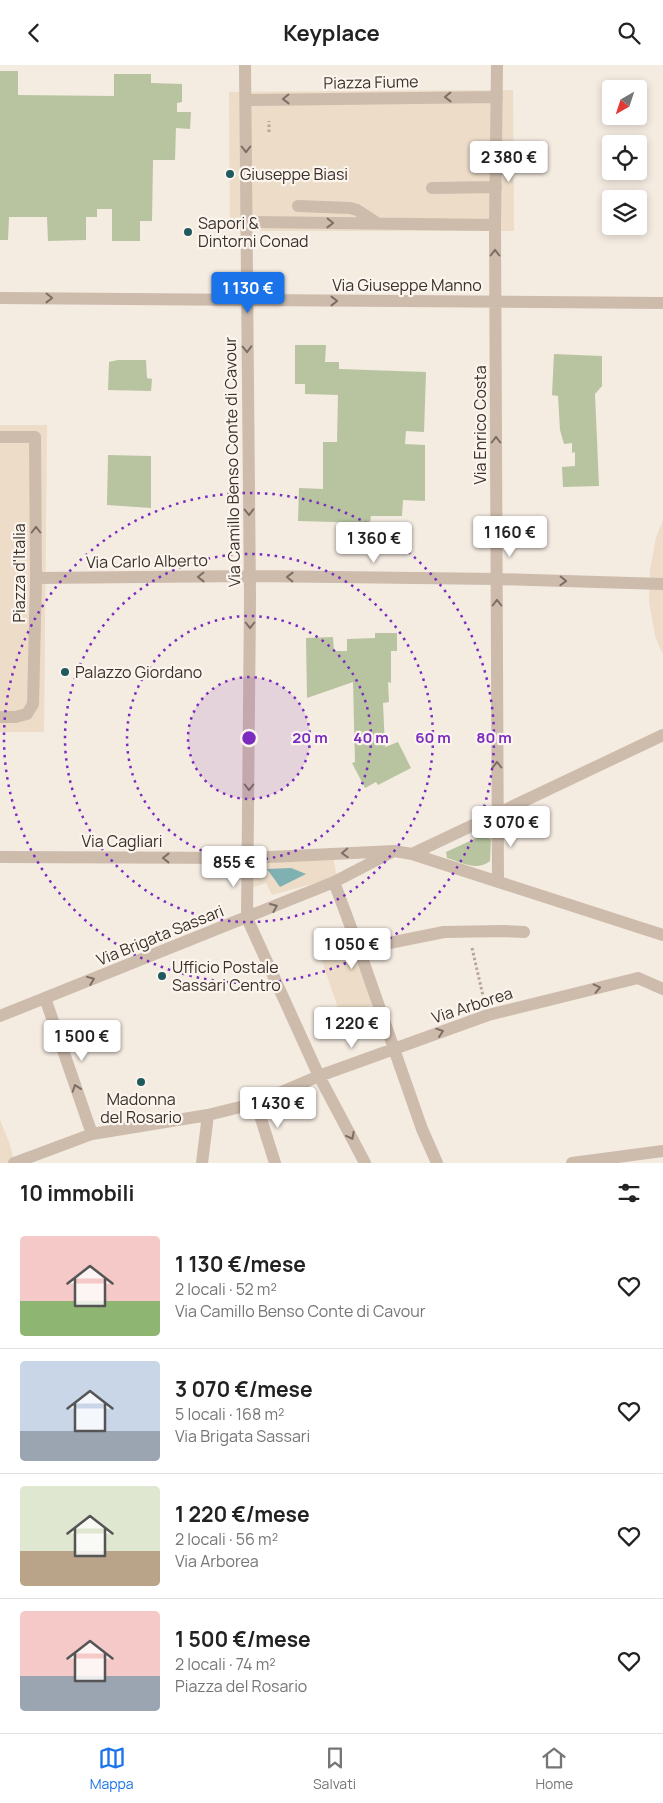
<!DOCTYPE html>
<html lang="it">
<meta charset="utf-8">
<style>
:root{--surface:#fff;--page:#f2f2f2;--text:#222;--muted:#767676;--line:#e0e0e0;--accent:#1a73e8}
body{margin:0;font-family:Manrope,sans-serif;background:var(--page);color:var(--text);height:100vh;display:flex;flex-direction:column;font-size:19px;white-space:nowrap}
*{box-sizing:border-box;margin:0}
p{font-size:16px;color:var(--muted)}
.icon{flex:none;width:28px;height:28px;fill:none;stroke:currentColor;stroke-width:2;stroke-linecap:round;stroke-linejoin:round}
.map{position:relative;height:1098px;overflow:hidden}
.side{display:flex;flex-direction:column;background:var(--surface);flex:1}
.side>*{flex:none}
.needle{width:32px;rotate:219deg}
.buttons{position:absolute;left:602px;top:15px;display:grid;gap:10px}
.buttons a{display:grid;place-items:center;width:45px;height:45px;border-radius:5px;background:var(--surface);box-shadow:0 2px 8px #0003;font-size:25px}
.price{position:absolute;translate:-50% -42px;padding:0 11px;border-radius:5px;background:#fff;color:#222;font-size:16px;line-height:32px;filter:drop-shadow(0 1px 2px #0008)}
.price::after{content:'';position:absolute;left:50%;top:30px;width:15px;height:11px;margin-left:-8px;background:inherit;clip-path:polygon(0 0,100% 0,50% 100%)}
.price.active{background:var(--accent);color:#fff}
ul{padding:0;list-style:none}
li{display:flex;align-items:center;gap:15px;height:125px;padding:0 20px}
li+li{border-top:1px solid var(--line)}
li span{display:grid;place-items:center;flex:none;width:140px;height:100px;border-radius:5px;color:#555}
li>.icon{margin-inline-start:auto}
span .icon{width:60px;height:60px;fill:#fffc;stroke-width:1}
li b{font-size:21px}
h2{display:flex;justify-content:space-between;align-items:center;height:60px;padding:0 20px;font-size:21px}
header{display:flex;justify-content:space-between;align-items:center;height:65px;padding:0 20px;background:var(--surface);font-size:22px;font-weight:700}
.tab-bar{display:flex;justify-content:space-around;align-items:center;height:70px;border-top:1px solid var(--line);background:var(--surface);font-size:14px;color:var(--muted)}
.tab-bar a{display:grid;justify-items:center;gap:2px}
.tab-bar .active{color:var(--accent)}
.map>svg:first-child{display:block}
.green{fill:#b8c4a0}
.plaza{fill:#ecdcc8;fill-rule:evenodd}
.water{fill:#7fb0b2}
.lines{fill:none;stroke-linecap:round;stroke-linejoin:round}
.path{stroke:#b9a596;stroke-width:3;stroke-dasharray:2.5 2.5;stroke-linecap:butt}
.minor{stroke:#cdbbac;stroke-width:12}
.oneway{stroke:#7d6f65}
.ring{fill:none;stroke:#7b2cbf;stroke-width:2.5;stroke-dasharray:2.5 5}
.poi-dot{fill:#1f5a5e;stroke:#fbf5ee;stroke-width:2}
.labels{text-anchor:middle;stroke-width:4.5;stroke-linejoin:round;paint-order:stroke}
.street-label{font-size:16px;fill:#3b302b;stroke:#fbf5ee}
.poi-label{font-size:16px;fill:#3b302b;stroke:#fbf5ee;text-anchor:start}
.centre{fill:#7b2cbf;stroke:#fbf5ee;stroke-width:2.5}
.ring-label{font-size:15px;text-anchor:middle;font-weight:bold;fill:#7b2cbf;stroke:#fbf5ee;stroke-width:4.5;stroke-linejoin:round;paint-order:stroke}
</style>
<header><svg class="icon" aria-label="back" viewBox="0 0 24 24"><path d="M15 5l-7 7 7 7"/></svg>Keyplace<svg class="icon" aria-label="search" viewBox="0 0 24 24"><circle cx="10" cy="10" r="6"/><path d="M15 15l6 6"/></svg></header>
<div class="map">
<svg width="663" height="1098" viewBox="0 0 663 1098">
<rect width="100%" height="100%" fill="#f4ebe1"/>
<path class="green" d="M0,6h18v24l96,1v-22h37v9l31,1v18l-5,1v9h14l-1,17 -14,-1 -1,32h-22l-1,61h-12v20h-28v-32h-15v8h-11v23l-38,1 -1,-24h-38l-1,23h-8z
M295,280h31l-1,17h14v7l87,3 -2,60 -18,-1 -1,13 20,1v56l-22,-1 -1,16h-31l-1,7 -72,-2 1,-33 24,1v-47h14l1,-47 -33,-1v-10h-10z
M554,289l48,2v30l-7,8 4,92 -36,1 -1,-20 13,-1v-14l-3,1v-10l-8,1 -4,-14 -2,-34 -6,-1z
M118,295h28l1,18 5,1 -1,12 -43,-1 1,-28z
M108,390l43,1v52l-44,-3z
M375,568h22v18h-6v32l-3,-1 1,20 -6,1 2,44 13,-5 13,26 -33,17 -2,-3 -11,6 -13,-25 3,-1 -2,-80 -46,16 -1,-60 27,-1 1,14h13v-12l28,-1z
M481,771l10,3 -1,22c-13,11 -29,1 -43,-3l-1,-6z"/>
<path class="plaza" d="M513,25l1,141h-284l-1,-139z
M0,360h47l-3,307h-44z
M663,455v135l-8,-19 -6,-35 1,-31 6,-32z
M333,793l4,19 -65,18 -6,-12 -15,5v-7l10,-7v-12zM268,804l37,5 -25,13z
M352,879l21,61 -32,12 -22,-65z
M0,1055l9,22 6,21h-15z"/>
<path class="water" d="M291,803l15,6 -26,13 -13,-18z"/>
<g class="lines">
<path class="path" d="M269,67v-11
M472,883l12,52"/>
<path class="minor" d="M245,0l5,534 -3,319 72,158 46,87
M497,0l-2,160 3,657
M246,35l251,-3
M432,123l64,-1
M298,141l52,2 7,2 20,13
M246,157l249,3
M0,233l663,5
M0,372h35l1,141 -3,126 -6,10 -12,3h-15
M36,513l214,-2 247,3 166,5
M412,789l251,81
M0,792l248,1 146,-7 18,3 251,-119
M334,817l25,67 63,180 15,34
M359,884l85,-17 59,-1 21,1
M45,933l47,136
M0,951l334,-134 56,-29
M256,1038l19,60
M14,1098l78,-29 116,-19 48,-12 63,-27 169,-61 150,-37 25,11
M202,1098l6,-48
M572,1098l91,-12"/>
</g>
<defs><path id="oneway-chevron" d="M-2-3.5L2.5 0L-2 3.5" fill="none" stroke-width="1.6" stroke-linecap="round" stroke-linejoin="round" transform="scale(1.25)"/></defs>
<g class="oneway">
<use href="#oneway-chevron" transform="translate(448 32) rotate(179)"/>
<use href="#oneway-chevron" transform="translate(286 34) rotate(179)"/>
<use href="#oneway-chevron" transform="translate(246 84) rotate(90)"/>
<use href="#oneway-chevron" transform="translate(330 158) rotate(1)"/>
<use href="#oneway-chevron" transform="translate(495 188) rotate(-90)"/>
<use href="#oneway-chevron" transform="translate(49 233) rotate(1)"/>
<use href="#oneway-chevron" transform="translate(334 236)"/>
<use href="#oneway-chevron" transform="translate(247 284) rotate(89)"/>
<use href="#oneway-chevron" transform="translate(496 375) rotate(-90)"/>
<use href="#oneway-chevron" transform="translate(249 447) rotate(89)"/>
<use href="#oneway-chevron" transform="translate(36 465) rotate(-90)"/>
<use href="#oneway-chevron" transform="translate(201 512) rotate(179)"/>
<use href="#oneway-chevron" transform="translate(290 512) rotate(-179)"/>
<use href="#oneway-chevron" transform="translate(563 516) rotate(2)"/>
<use href="#oneway-chevron" transform="translate(497 538) rotate(-90)"/>
<use href="#oneway-chevron" transform="translate(250 560) rotate(90)"/>
<use href="#oneway-chevron" transform="translate(497 700) rotate(-90)"/>
<use href="#oneway-chevron" transform="translate(249 722) rotate(90)"/>
<use href="#oneway-chevron" transform="translate(345 788) rotate(177)"/>
<use href="#oneway-chevron" transform="translate(166 793) rotate(-180)"/>
<use href="#oneway-chevron" transform="translate(274 842) rotate(-23)"/>
<use href="#oneway-chevron" transform="translate(91 915) rotate(-22)"/>
<use href="#oneway-chevron" transform="translate(597 923) rotate(-13)"/>
<use href="#oneway-chevron" transform="translate(440 967) rotate(-19)"/>
<use href="#oneway-chevron" transform="translate(76 1023) rotate(-109)"/>
<use href="#oneway-chevron" transform="translate(351 1071) rotate(62)"/>
</g>
<circle cx="249" cy="673" r="61" fill="#7b2cbf" fill-opacity=".12"/>
<g class="ring">
<circle cx="249" cy="673" r="61"/>
<circle cx="249" cy="673" r="122"/>
<circle cx="249" cy="673" r="184"/>
<circle cx="249" cy="673" r="245"/>
</g>
<g class="poi-dot">
<circle cx="230" cy="109" r="5"/>
<circle cx="188" cy="167" r="5"/>
<circle cx="65" cy="607" r="5"/>
<circle cx="162" cy="911" r="5"/>
<circle cx="141" cy="1017" r="5"/>
</g>
<g class="labels">
<g class="street-label">
<text transform="translate(371 17) rotate(-1)" y="6">Piazza Fiume</text>
<text x="407" y="226">Via Giuseppe Manno</text>
<text transform="translate(480 360) rotate(-90)" y="6">Via Enrico Costa</text>
<text transform="translate(232 397) rotate(-91)" y="6">Via Camillo Benso Conte di Cavour</text>
<text transform="translate(147 496) rotate(-1)" y="6">Via Carlo Alberto</text>
<text transform="translate(19 508) rotate(-90)" y="6">Piazza d'Italia</text>
<text x="122" y="782">Via Cagliari</text>
<text transform="translate(160 870) rotate(-22)" y="6">Via Brigata Sassari</text>
<text transform="translate(472 940) rotate(-18)" y="6">Via Arborea</text>
</g>
<g class="poi-label">
<text x="240" y="115">Giuseppe Biasi</text>
<text x="198" y="164">Sapori &amp;<tspan x="198" dy="18">Dintorni Conad</tspan></text>
<text x="75" y="613">Palazzo Giordano</text>
<text x="172" y="908">Ufficio Postale<tspan x="172" dy="18">Sassari Centro</tspan></text>
<text x="141" y="1040" text-anchor="middle">Madonna<tspan x="141" dy="18">del Rosario</tspan></text>
</g>
</g>
<circle cx="249" cy="673" r="8" class="centre"/>
<g class="ring-label">
<text x="310" y="678">20 m</text>
<text x="371" y="678">40 m</text>
<text x="433" y="678">60 m</text>
<text x="494" y="678">80 m</text>
</g>
</svg>
<div class="buttons">
<a><svg class="needle" viewBox="-14 -14 28 28"><path d="M0-13l5 13h-10z" fill="#e53935"/><path d="M0 13l5-13h-10z" fill="#767676"/></svg></a>
<a><svg class="icon" aria-label="locate" viewBox="0 0 24 24"><circle cx="12" cy="12" r="6"/><path d="M12 2v4M12 18v4M2 12h4M18 12h4"/></svg></a>
<a><svg class="icon" aria-label="layers" viewBox="0 0 24 24"><path d="M12 4l9 5-9 5-9-5zM3 14l9 5 9-5"/></svg></a>
</div>
<b class="price" style="left:509px;top:118px">2 380 €</b>
<b class="price active" style="left:248px;top:249px">1 130 €</b>
<b class="price" style="left:510px;top:493px">1 160 €</b>
<b class="price" style="left:374px;top:499px">1 360 €</b>
<b class="price" style="left:511px;top:783px">3 070 €</b>
<b class="price" style="left:234px;top:823px">855 €</b>
<b class="price" style="left:352px;top:905px">1 050 €</b>
<b class="price" style="left:352px;top:984px">1 220 €</b>
<b class="price" style="left:82px;top:997px">1 500 €</b>
<b class="price" style="left:278px;top:1064px">1 430 €</b>
</div>
<section class="side">
<h2>10 immobili<svg class="icon" aria-label="filters" viewBox="0 0 24 24"><path d="M4 7h16M4 17h16"/><circle cx="9" cy="7" r="2"/><circle cx="15" cy="17" r="2"/></svg></h2>
<ul>
<li><span style="background:linear-gradient(#f6c9c9 65%,#8fb573 0)"><svg class="icon" aria-label="home" viewBox="0 0 24 24"><path d="M3 11l9-7 9 7M6 9v11h12V9"/></svg></span><div><b>1 130 €/mese</b><p>2 locali · 52 m²</p><p>Via Camillo Benso Conte di Cavour</p></div><svg class="icon" aria-label="heart" viewBox="0 0 24 24"><path d="M12 20l-8-8c-3-5 5-10 8-4 3-6 11-1 8 4z"/></svg></li>
<li><span style="background:linear-gradient(#c9d6e8 70%,#9aa5b1 0)"><svg class="icon" aria-label="home" viewBox="0 0 24 24"><path d="M3 11l9-7 9 7M6 9v11h12V9"/></svg></span><div><b>3 070 €/mese</b><p>5 locali · 168 m²</p><p>Via Brigata Sassari</p></div><svg class="icon" aria-label="heart" viewBox="0 0 24 24"><path d="M12 20l-8-8c-3-5 5-10 8-4 3-6 11-1 8 4z"/></svg></li>
<li><span style="background:linear-gradient(#dfe7d0 65%,#b9a48a 0)"><svg class="icon" aria-label="home" viewBox="0 0 24 24"><path d="M3 11l9-7 9 7M6 9v11h12V9"/></svg></span><div><b>1 220 €/mese</b><p>2 locali · 56 m²</p><p>Via Arborea</p></div><svg class="icon" aria-label="heart" viewBox="0 0 24 24"><path d="M12 20l-8-8c-3-5 5-10 8-4 3-6 11-1 8 4z"/></svg></li>
<li><span style="background:linear-gradient(#f6c9c9 65%,#9aa5b1 0)"><svg class="icon" aria-label="home" viewBox="0 0 24 24"><path d="M3 11l9-7 9 7M6 9v11h12V9"/></svg></span><div><b>1 500 €/mese</b><p>2 locali · 74 m²</p><p>Piazza del Rosario</p></div><svg class="icon" aria-label="heart" viewBox="0 0 24 24"><path d="M12 20l-8-8c-3-5 5-10 8-4 3-6 11-1 8 4z"/></svg></li>
</ul>
</section>
<nav class="tab-bar">
<a class="active"><svg class="icon" aria-label="map" viewBox="0 0 24 24"><path d="M3 6l6-2 6 2 6-2v14l-6 2-6-2-6 2zM9 4v14M15 6v14"/></svg>Mappa</a>
<a><svg class="icon" aria-label="saved" viewBox="0 0 24 24"><path d="M7 4h10v16l-5-4-5 4z"/></svg>Salvati</a>
<a><svg class="icon" aria-label="home" viewBox="0 0 24 24"><path d="M3 11l9-7 9 7M6 9v11h12V9"/></svg>Home</a>
</nav>
